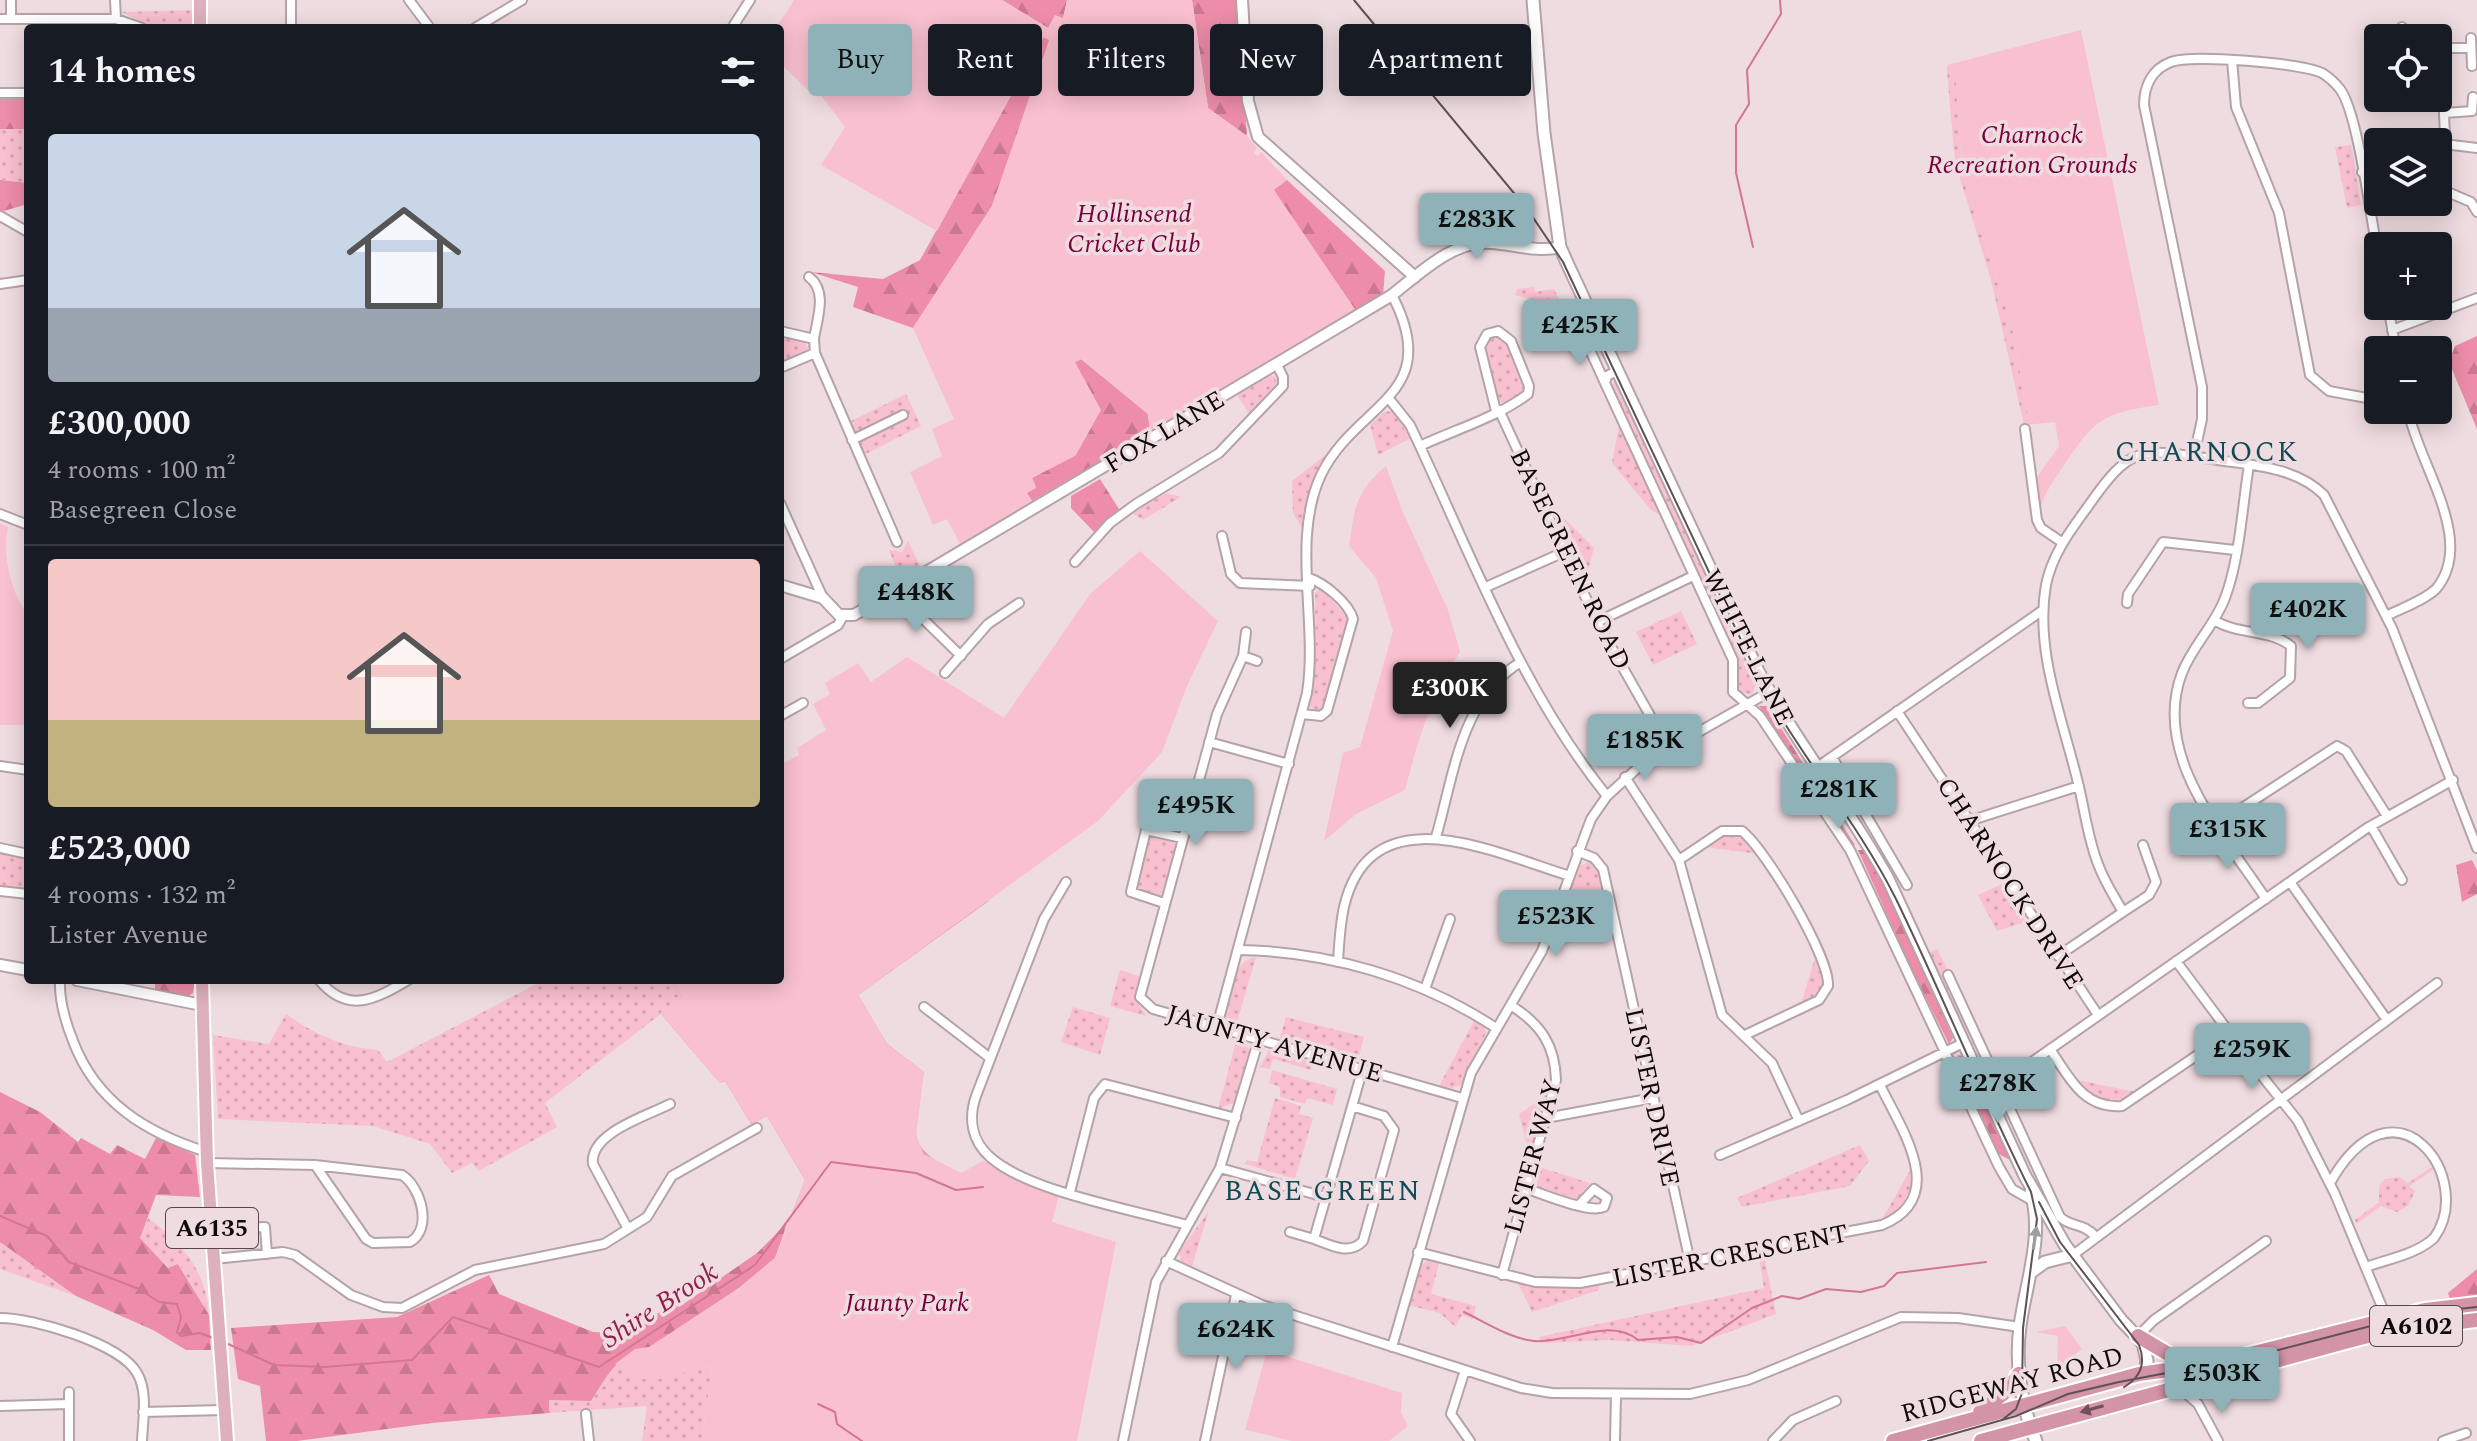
<!DOCTYPE html>
<meta charset="utf-8">
<style>
:root{--surface:#171b24;--page:#242831;--text:#f1f3f6;--muted:#9ea1a6;--line:#363941;--accent:#8fb2b9}
body{margin:0;font-family:Spectral,serif;background:var(--page);color:var(--text);height:100vh;display:flex;flex-direction:column;font-size:30px;white-space:nowrap}
*{box-sizing:border-box;margin:0}
p{font-size:26px;color:var(--muted)}
.icon{flex:none;width:44px;height:44px;fill:none;stroke:currentColor;stroke-width:2;stroke-linecap:round;stroke-linejoin:round}
.map{position:relative;flex:1;overflow:hidden}
.drawer{position:absolute;left:24px;top:24px;width:760px;height:960px;display:flex;flex-direction:column;background:var(--surface);border-radius:8px;box-shadow:0 4px 20px #0003}
.drawer>*{flex:none}
.hud{position:absolute;left:808px;top:24px;width:760px;height:72px;display:flex;gap:16px}
.controls{position:absolute;left:2364px;top:24px;display:grid;gap:16px}
.controls a{display:grid;place-items:center;width:88px;height:88px;border-radius:8px;background:var(--surface);box-shadow:0 4px 20px #0003;font-size:40px}
.price{position:absolute;translate:-50% -68px;padding:0 18px;border-radius:8px;background:var(--accent);color:#111;font-size:26px;line-height:52px;filter:drop-shadow(0 2px 4px #0008)}
.price::after{content:'';position:absolute;left:50%;top:48px;width:24px;height:18px;margin-left:-12px;background:inherit;clip-path:polygon(0 0,100% 0,50% 100%)}
.price.on{background:#222;color:#fff}
ul{padding:0;list-style:none}
li{display:grid;align-content:center;gap:16px;height:424px;padding:0 24px}
li+li{border-top:2px solid var(--line)}
li span{display:grid;place-items:center;height:248px;border-radius:8px;color:#555}
li>.icon{margin-inline-start:auto}
span .icon{width:144px;height:144px;fill:#fffc;stroke-width:1}
li b{font-size:34px}
h2{display:flex;justify-content:space-between;align-items:center;height:96px;padding:0 24px;font-size:34px}
.pill{padding:0 28px;border-radius:8px;background:var(--surface);box-shadow:0 4px 20px #0003;font-size:28px;line-height:72px}
.pill.on{background:var(--accent);color:#111}
.map>svg:first-child{display:block}
.grass{fill:url(#grass-dots)}
.forest{fill:url(#forest-firs)}
.park{fill:#f9c0cf}
.lines{fill:none;stroke-linecap:round;stroke-linejoin:round}
.stream{stroke:#d37692;stroke-width:2}
.minor-casing{stroke:#b4a3a7;stroke-width:12}
.tertiary-casing{stroke:#b4a3a7;stroke-width:14}
.secondary-casing{stroke:#b4a3a7;stroke-width:15}
.primary-casing{stroke:#fff;stroke-width:16}
.trunk-casing{stroke:#fff;stroke-width:18}
.minor{stroke:#fff;stroke-width:8}
.tertiary{stroke:#fff;stroke-width:10}
.secondary{stroke:#fff;stroke-width:11}
.primary{stroke:#deafbd;stroke-width:12}
.trunk{stroke:#d394a7;stroke-width:14}
.tram{stroke:#5d5255;stroke-width:2}
.oneway{fill:#9f9d9e}
.oneway2{fill:#724f5a}
.labels{text-anchor:middle;stroke-width:7;stroke-linejoin:round;paint-order:stroke}
.shield{fill:#efdce1;stroke:#53494c;stroke-width:2}
.shield-label{font-size:24px;font-weight:bold;fill:#100a0c}
.park-label{font-size:26px;font-style:italic;fill:#79013b;stroke:#efdce1}
.street-label{font-size:26px;fill:#100a0c;stroke:#efdce1}
.neighbourhood-label{font-size:28px;letter-spacing:2px;fill:#104b55;stroke:#efdce1}
.water-label{font-size:28px;font-style:italic;fill:#90214e;stroke:#efdce1}
</style>
<div class="map">
<svg width="2477" height="1441" viewBox="0 0 2477 1441">
<defs>
<pattern id="grass-dots" width="8" height="8" patternUnits="userSpaceOnUse" patternTransform="scale(2)"><rect width="8" height="8" fill="#f9c0cf"/><path d="M2 2h.1M6 6h.1" fill="none" stroke="#d4a4b1" stroke-width="1.8" stroke-linecap="round"/></pattern>
<pattern id="forest-firs" width="22" height="20" patternUnits="userSpaceOnUse" patternTransform="scale(2)"><rect width="22" height="20" fill="#ed8da9"/><path d="M5 1l3.5 6h-7zM16 11l3.5 6h-7z" fill="#ca7890"/></pattern>
</defs>
<rect width="100%" height="100%" fill="#efdce1"/>
<path class="grass" d="M193,10l1,18h-42l-30,-16z
M1947,71l9,6 6,94 50,156 16,90 -4,8 -33,-145 -36,-118z
M0,129h28v54l-28,-3z
M2351,145l10,60 -14,3 -12,-61z
M1534,287l1,5 19,-3 6,12 -21,1 -24,-7 2,-6z
M780,335l24,6 6,10 -30,14z
M1499,335l8,6 18,46 -3,7 -19,9 -9,-5 -10,-46 4,-12z
M1271,375l4,2 3,8 -28,30 -13,-20z
M1618,380l139,302 -5,12 -11,-1 -3,-4 1,-22 -128,-282z
M906,394l15,32 -59,30 -15,-33z
M1392,411l19,27 -33,17 -8,-30 14,-13z
M1619,425l41,90 -10,-6 -38,-46z
M1328,453l-20,47 -5,30 -10,-17 -1,-32z
M1167,493l14,4 -38,23 -12,-8z
M1543,497l51,51 -10,38z
M908,541l13,27 -20,12 -12,-30 13,2z
M1321,588l29,32 -28,92 -12,-5 6,-50 -1,-64z
M1681,611l16,33 -44,21 -17,-33z
M1151,834l22,6 3,8 -14,45 -5,4 -23,-10z
M1726,834l20,5 12,15 -53,-7z
M0,854l27,5v29l-27,-1z
M1590,861l9,10 6,29 -39,4 12,-37z
M2002,884l24,38 -29,9 -19,-36z
M1937,949l11,21 -6,4 47,107h-4l-57,-128z
M1256,957l-21,72 -8,-5 -3,-7c6,-21 7,-56 32,-60z
M1815,958c12,23 10,34 -14,46z
M1120,970l19,6 -4,21 11,19 -36,-10z
M544,980h128l11,17 -138,106 12,24 -78,44 -7,-8 -20,10 -22,-29 -57,-18 -155,-7 -5,-84 56,9 17,-30c30,21 56,33 92,36l9,12z
M1073,1007l37,11 -10,37 -39,-13z
M1286,1017l78,20 -7,26 -78,-22z
M1475,1019l9,6 2,8 -25,52 -9,3 -13,-2z
M1237,1038l13,12 -16,53 -16,6z
M1269,1050l44,12 -2,8 -38,-11 -3,10 -10,-2z
M1272,1070l65,19 -4,16 -26,-7 -2,6 -25,-7v-10l-11,-4z
M2077,1080l59,12c-23,16 -43,11 -59,-12z
M1548,1095l-17,64 -12,-45z
M1275,1098l26,8 -2,8 14,4 -18,61 -50,-15 2,-4 10,2z
M1860,1145l9,16 -19,25 -108,21 -5,-9z
M2438,1163l1,3 -30,20 6,5 -7,15 -11,6 -16,-6 -25,18 -1,-4 24,-18v-16l5,-7 15,-2 9,6z
M1536,1166l54,17 -13,16 -40,-12 -5,-8z
M1912,1167c6,26 -8,44 -31,54z
M1209,1211l-17,55v2l-10,-5 -3,-11z
M148,1218c33,24 59,53 61,97l-30,-51 -10,4 -29,-30z
M0,1242l76,54 -76,-27z
M1759,1256h5l12,58 -84,32 -83,-6 -68,3 -2,-6 225,-49z
M1429,1260l10,3 -8,31 45,12 -3,13 -11,-4 -7,12 -15,-14 -32,-8 11,-39z
M1518,1283l38,4 43,-2v5l-67,22z
M615,1364l34,17 63,-15 -10,75h-60l5,-35 -98,7 -1,-13 43,1z"/>
<path class="forest" d="M1002,0h65l-4,19 -15,9z
M1192,0h46l9,136 -39,-28z
M1044,36l6,4 -58,166 -79,122 -60,-21 5,-20 -47,-15 72,7 37,-19z
M0,98h28v31h-28z
M0,180l28,3v21l-28,8z
M1287,180l98,91 -2,24 -27,16 -83,-121z
M2477,336v93l-28,-67 6,-16z
M1081,359l67,55 2,18 -118,69 -5,-8 9,-6 -4,-9 44,-23 -1,-93z
M1100,479l19,30 -23,25 -25,-26v-12z
M1759,706h8l88,139h-4z
M1858,850h5l33,57 57,131 -4,6 -38,-76z
M2472,860l5,10v24l-15,8 -6,-37z
M990,900l-132,95 29,49 37,28c-3,20 -11,42 -8,62 5,41 103,54 137,62l-214,-47 -51,72 -13,37 -36,30 -90,60c-31,3 -42,29 -58,53l-42,-1v13l-117,10 -135,18h-31l-6,-55 -22,-7 -7,-51 166,-11 92,-42 10,19 94,38 28,1 52,-28h9l75,-52 32,-32 16,-41 -38,-64 -16,8 -26,-43 -5,2 -59,-69 21,-17 -10,-17h37l16,40z
M155,980h40l-2,13 -6,4 -32,-6z
M1958,1055l4,1 48,104 -15,-8 -38,-89z
M0,1092l40,20 38,30 3,-4 29,16 7,-9 28,14 11,-21 39,17 5,42 -44,-2 -16,43 28,30 10,-4 31,51 2,35h-25l-33,-20 -77,-34 -76,-54z
M2477,1269v27l-27,3 -2,-6z"/>
<path class="park" d="M794,0h208l46,28 7,-13 8,3 4,-18h125l16,108 39,28 10,12 -3,5 4,3 3,-4 26,28 -13,10 82,121 -206,121 -2,-18 -66,-55 -7,3 26,48 -25,45 -44,23 4,10 -9,5 5,8 -72,43 -13,-25 -14,6 -23,-53 32,-16 -10,-27 22,-10 -41,-91 79,-122 57,-166 -6,-3 -106,194 -116,-66 24,-38 -25,-33 -7,1 -33,-32v-35h-4z
M2081,30l78,375c-57,8 -65,15 -96,62 -10,15 -20,27 -23,45l-8,-28 27,-38 -4,-24 -31,3 4,-8 -16,-90 -50,-156 -6,-94 -9,-6v-6z
M1386,466l16,44 46,100 12,42c-29,43 -42,88 -55,138l-49,24 -32,27 19,-88 17,-6 33,-116 -17,-53 -27,-32c6,-39 6,-54 37,-80z
M0,523l8,4c-6,28 3,66 20,88v110h-28z
M1140,551l78,70 -31,65 -25,66 -64,69 -240,174 29,49 37,28 -8,64 8,18 37,19 22,-12 76,34 -7,27 64,20 -39,199h-375l10,-75 -63,15 -34,-17 20,-15 14,-2 90,-59 36,-30 30,-78 -38,-64 -16,8 -26,-43 -5,2 -60,-70 22,-16 -10,-17h108v-215l19,-10 -2,-7 29,-18 -13,-26 17,-10 -5,-11 33,-20 13,19 36,-25 97,61 87,-125z
M2065,1326l17,23 -25,19 1,-32 -22,-4z
M1267,1350l135,43 -1,19 7,14 -19,15h-97l-47,-11z"/>
<g class="lines">
<path class="stream" d="M1753,247l-17,-74v-48l13,-21 -2,-34 34,-56 -1,-14
M0,1216l47,20 22,26 70,27 20,13 18,2 4,13 -4,15 4,4 19,-3 13,5
M1464,1312c21,10 47,27 70,29 33,3 76,-25 104,-1l39,-3 24,6 51,-35 30,-12 17,3 27,-10 35,3 23,-6 13,-13 89,-11
M226,1343l48,22 51,2 87,-7 41,-43 146,50 156,-102 76,-103 85,11 40,17 27,-3
M818,1404l17,8 2,12 25,17"/>
<defs>
<path id="minor" d="M115,0l1,19
M409,0l21,28
M0,19h116l26,9
M11,19v-19
M2402,27l5,11
M291,28v-28
M475,28l47,-28
M732,28l18,-28
M2471,38l1,28
M2438,48h33
M2232,60l4,47 43,106 31,162 19,16 49,9
M0,93h28
M2445,113l27,-2 1,-14
M2444,144l33,4
M2438,157l7,-21 -4,-88
M2362,172l16,-2
M2438,188l33,14 6,10
M0,216l28,16
M809,277c19,14 8,42 5,62
M0,284l28,-4
M2388,306l8,44
M2392,330l85,-32
M780,331l34,8 1,14 -35,15
M1584,337l21,46
M815,353l82,189
M1618,370l-11,6 -2,7 128,277v32l27,24 90,134 149,317 13,22 21,12
M1390,400l20,25c60,126 109,262 197,371
M1499,410l98,212 72,127
M2025,429l12,91 4,8 22,15
M852,440l51,-25
M1420,446c34,-16 78,-29 108,-52l1,-8 -18,-45 -13,-10 -11,3 -7,13 16,64
M2194,456l8,-37v-32l-58,-282c0,-19 8,-36 27,-43 21,-8 131,1 151,11 7,4 13,10 18,16 18,24 31,131 38,166
M2249,465c-7,43 -9,93 -24,133 -10,27 -32,47 -43,75 -31,82 41,161 84,226
M780,503l43,95
M0,514l28,11
M1222,536l9,38 9,9 70,3
M1075,562l35,-39 26,-19 83,-51 64,-67v-9l-7,-14
M1486,587l78,-35
M900,588l18,26 43,42
M2127,603l1,-9 35,-52 72,8
M2386,616c16,-8 37,-15 50,-27 41,-49 -18,-125 -28,-179
M2214,620c23,15 56,9 77,26l-1,32 -32,25h-10
M1597,622l96,-46
M1246,632l-3,24 -26,58 -77,283 13,12 309,89
M1243,656l14,5
M780,659l58,-34 5,-9
M945,673l43,-49 31,-21
M1897,711l201,304
M1302,714l19,2 6,-5 26,-92c-4,-16 -29,-36 -44,-41
M780,716l23,-13
M1209,742l80,22
M1832,757l75,128
M0,766l28,4
M1816,768l227,-158
M1625,777l54,83 43,155 50,48 27,58
M1969,821l110,-35
M2216,825l121,-79 9,5 41,65
M2371,826l31,54
M1436,837c18,-62 25,-140 85,-175
M0,848l28,6
M1577,851l17,7 9,11 87,393
M1679,860l43,-29h20c24,19 88,126 86,155l-9,14 -74,35
M1066,882l-22,37 -68,177c-8,23 -4,45 14,61 39,35 145,53 197,68
M2290,882l97,138
M0,891l28,3
M1164,903l-33,-11 15,-62 36,8
M2123,912l26,-17 7,-13 -13,-37
M1238,950c91,1 182,28 258,78
M2058,956l65,-44c-9,-16 -19,-31 -25,-48 -10,-25 -13,-52 -19,-77 -15,-65 -45,-135 -33,-202 6,-31 25,-55 43,-80 42,-60 51,-57 122,-46 38,6 84,7 113,36l68,133 85,220
M2176,961l65,87
M1338,962c1,-18 2,-37 6,-55 27,-116 153,-53 226,-31
M1948,975l112,242c12,11 23,5 36,20
M60,980c-1,21 5,41 13,61 23,61 73,92 134,111
M319,980c29,35 57,19 89,0
M1425,989l25,-70
M924,1007l66,51
M1217,1026l90,-333c11,-70 -16,-154 14,-218 35,-73 124,-78 71,-180
M2050,1049c19,28 33,60 72,57l108,-73
M2250,1061l48,60 37,73 52,125
M1986,1094l381,-266 86,-48
M1546,1118l107,-20
M1720,1155l127,-55 116,-57
M207,1163l108,2 87,10c19,12 31,54 8,67l-37,1 -7,-4 -51,-74
M1220,1168l105,29
M2330,1183c65,-116 147,-4 104,55 -17,16 -46,21 -68,29
M1525,1188c17,6 65,26 79,19l3,-9 -13,-9 -15,16
M1070,1192l24,-94 11,-14 131,34
M240,1228l25,-1 2,27
M628,1229l-35,-65c-4,-31 54,-48 77,-60
M1290,1232l24,7 49,-171
M1314,1239c17,6 35,17 49,2l31,-111 -10,-14 -32,-10
M1418,1252l117,30 45,1 302,-58c68,-28 19,-96 -2,-140
M2073,1255l364,-272
M214,1259l69,-7 12,3 56,40 32,12 19,1 73,-38 129,-26 43,-27 25,-41 85,-48
M1166,1261l96,44 259,83 31,5 138,1 58,-14 153,-63 57,1 62,9
M1502,1275l54,-195c-1,-35 -15,-55 -44,-74
M0,1318c33,0 120,25 137,55 11,18 6,47 5,68
M2138,1336l16,-16 112,-79
M1392,1347l79,-274 71,-122 49,-132 16,-23 35,-32 127,-72
M1465,1370l-14,44 19,27
M2180,1388l18,16 20,37
M69,1392v49
M0,1406l69,-2
M143,1412l81,-2
M586,1414l3,27
M1123,1441l33,-159 64,-114 39,-129
M1205,1441l31,-146
M1615,1441l1,-46
M1773,1441l20,-21 43,-19
M2443,1441l23,-8"/>
<path id="tertiary" d="M1242,0l6,101 10,36 157,140
M780,585l43,13 16,17h15l538,-320c27,-21 62,-56 99,-52 23,1 46,10 69,4
M0,965l28,5
M77,980l125,25"/>
<path id="secondary" d="M1533,0l11,133 16,114 8,18 190,406c39,73 90,136 130,208l137,297 40,69 56,75 22,23 4,18 -3,13
M2031,1192c13,44 -5,90 -11,134 -5,38 1,80 16,115
M2030,1273l15,-11 28,-7"/>
<path id="primary" d="M200,28v-28
M202,980l5,183 20,278"/>
<path id="trunk" d="M2138,1336l52,31
M1980,1412l28,-22 11,-16
M1893,1441l246,-67 72,-10 214,-54 52,-6
M1981,1441l375,-102 38,-9 83,-10"/>
</defs>
<use href="#minor" class="minor-casing"/>
<use href="#tertiary" class="tertiary-casing"/>
<use href="#secondary" class="secondary-casing"/>
<use href="#primary" class="primary-casing"/>
<use href="#trunk" class="trunk-casing"/>
<use href="#minor" class="minor"/>
<use href="#tertiary" class="tertiary"/>
<use href="#secondary" class="secondary"/>
<use href="#primary" class="primary"/>
<use href="#trunk" class="trunk"/>
<path class="tram" d="M1354,0l174,210 35,52 203,431c41,71 94,134 130,206 47,97 87,197 135,293l6,27 -14,109 -1,65 -6,16 -14,11
M2039,1202l21,40 79,103c7,18 2,32 -15,42
M1928,1441l88,-25 52,-22 51,-12 132,-25 170,-44 56,-6"/>
</g>
<defs><path id="oneway-solid" d="M-6-.8H1V-3.2L6.5 0L1 3.2V.8H-6Z" transform="scale(2)"/></defs>
<use class="oneway" href="#oneway-solid" transform="translate(2035 1238) rotate(-82)"/>
<use class="oneway2" href="#oneway-solid" transform="translate(2092 1409) rotate(164)"/>
<g class="labels">
<g class="shield">
<rect x="166" y="1208" width="92" height="40" rx="6"/>
<rect x="2370" y="1306" width="92" height="40" rx="6"/>
</g>
<g class="shield-label">
<text x="212" y="1236">A6135</text>
<text x="2416" y="1334">A6102</text>
</g>
<g class="park-label">
<text x="2032" y="143">Charnock<tspan x="2032" dy="30">Recreation Grounds</tspan></text>
<text x="1134" y="222">Hollinsend<tspan x="1134" dy="30">Cricket Club</tspan></text>
<text x="907" y="1311">Jaunty Park</text>
</g>
<g class="street-label">
<text transform="translate(1164 431) rotate(-31)" y="9">FOX LANE</text>
<text transform="translate(1571 559) rotate(64)" y="9">BASEGREEN ROAD</text>
<text transform="translate(1749 647) rotate(63)" y="9">WHITE LANE</text>
<text transform="translate(2011 883) rotate(57)" y="9">CHARNOCK DRIVE</text>
<text transform="translate(1275 1043) rotate(16)" y="9">JAUNTY AVENUE</text>
<text transform="translate(1653 1097) rotate(78)" y="9">LISTER DRIVE</text>
<text transform="translate(1532 1156) rotate(-75)" y="9">LISTER WAY</text>
<text transform="translate(1730 1255) rotate(-11)" y="9">LISTER CRESCENT</text>
<text transform="translate(2012 1384) rotate(-15)" y="9">RIDGEWAY ROAD</text>
</g>
<g class="neighbourhood-label">
<text x="2207" y="461">CHARNOCK</text>
<text x="1323" y="1200">BASE GREEN</text>
</g>
<g class="water-label">
<text transform="translate(659 1304) rotate(-33)" y="10">Shire Brook</text>
</g>
</g>
</svg>
<div class="controls">
<a><svg class="icon" aria-label="locate" viewBox="0 0 24 24"><circle cx="12" cy="12" r="6"/><path d="M12 2v4M12 18v4M2 12h4M18 12h4"/></svg></a>
<a><svg class="icon" aria-label="layers" viewBox="0 0 24 24"><path d="M12 4l9 5-9 5-9-5zM3 14l9 5 9-5"/></svg></a>
<a>+</a>
<a>−</a>
</div>
<b class="price" style="left:1477px;top:261px">£283K</b>
<b class="price" style="left:1580px;top:367px">£425K</b>
<b class="price" style="left:916px;top:634px">£448K</b>
<b class="price" style="left:2308px;top:651px">£402K</b>
<b class="price on" style="left:1450px;top:730px">£300K</b>
<b class="price" style="left:1645px;top:782px">£185K</b>
<b class="price" style="left:1839px;top:831px">£281K</b>
<b class="price" style="left:1196px;top:847px">£495K</b>
<b class="price" style="left:2228px;top:871px">£315K</b>
<b class="price" style="left:1556px;top:958px">£523K</b>
<b class="price" style="left:2252px;top:1091px">£259K</b>
<b class="price" style="left:1998px;top:1125px">£278K</b>
<b class="price" style="left:1236px;top:1371px">£624K</b>
<b class="price" style="left:2222px;top:1415px">£503K</b>
<div class="hud">
<a class="pill on">Buy</a>
<a class="pill">Rent</a>
<a class="pill">Filters</a>
<a class="pill">New</a>
<a class="pill">Apartment</a>
</div>
<section class="drawer">
<h2>14 homes<svg class="icon" aria-label="filters" viewBox="0 0 24 24"><path d="M4 7h16M4 17h16"/><circle cx="9" cy="7" r="2"/><circle cx="15" cy="17" r="2"/></svg></h2>
<ul>
<li><span style="background:linear-gradient(#c9d6e8 70%,#9aa5b1 0)"><svg class="icon" aria-label="home" viewBox="0 0 24 24"><path d="M3 11l9-7 9 7M6 9v11h12V9"/></svg></span><div><b>£300,000</b><p>4 rooms · 100 m²</p><p>Basegreen Close</p></div></li>
<li><span style="background:linear-gradient(#f6c9c9 65%,#c2b280 0)"><svg class="icon" aria-label="home" viewBox="0 0 24 24"><path d="M3 11l9-7 9 7M6 9v11h12V9"/></svg></span><div><b>£523,000</b><p>4 rooms · 132 m²</p><p>Lister Avenue</p></div></li>
</ul>
</section>
</div>
